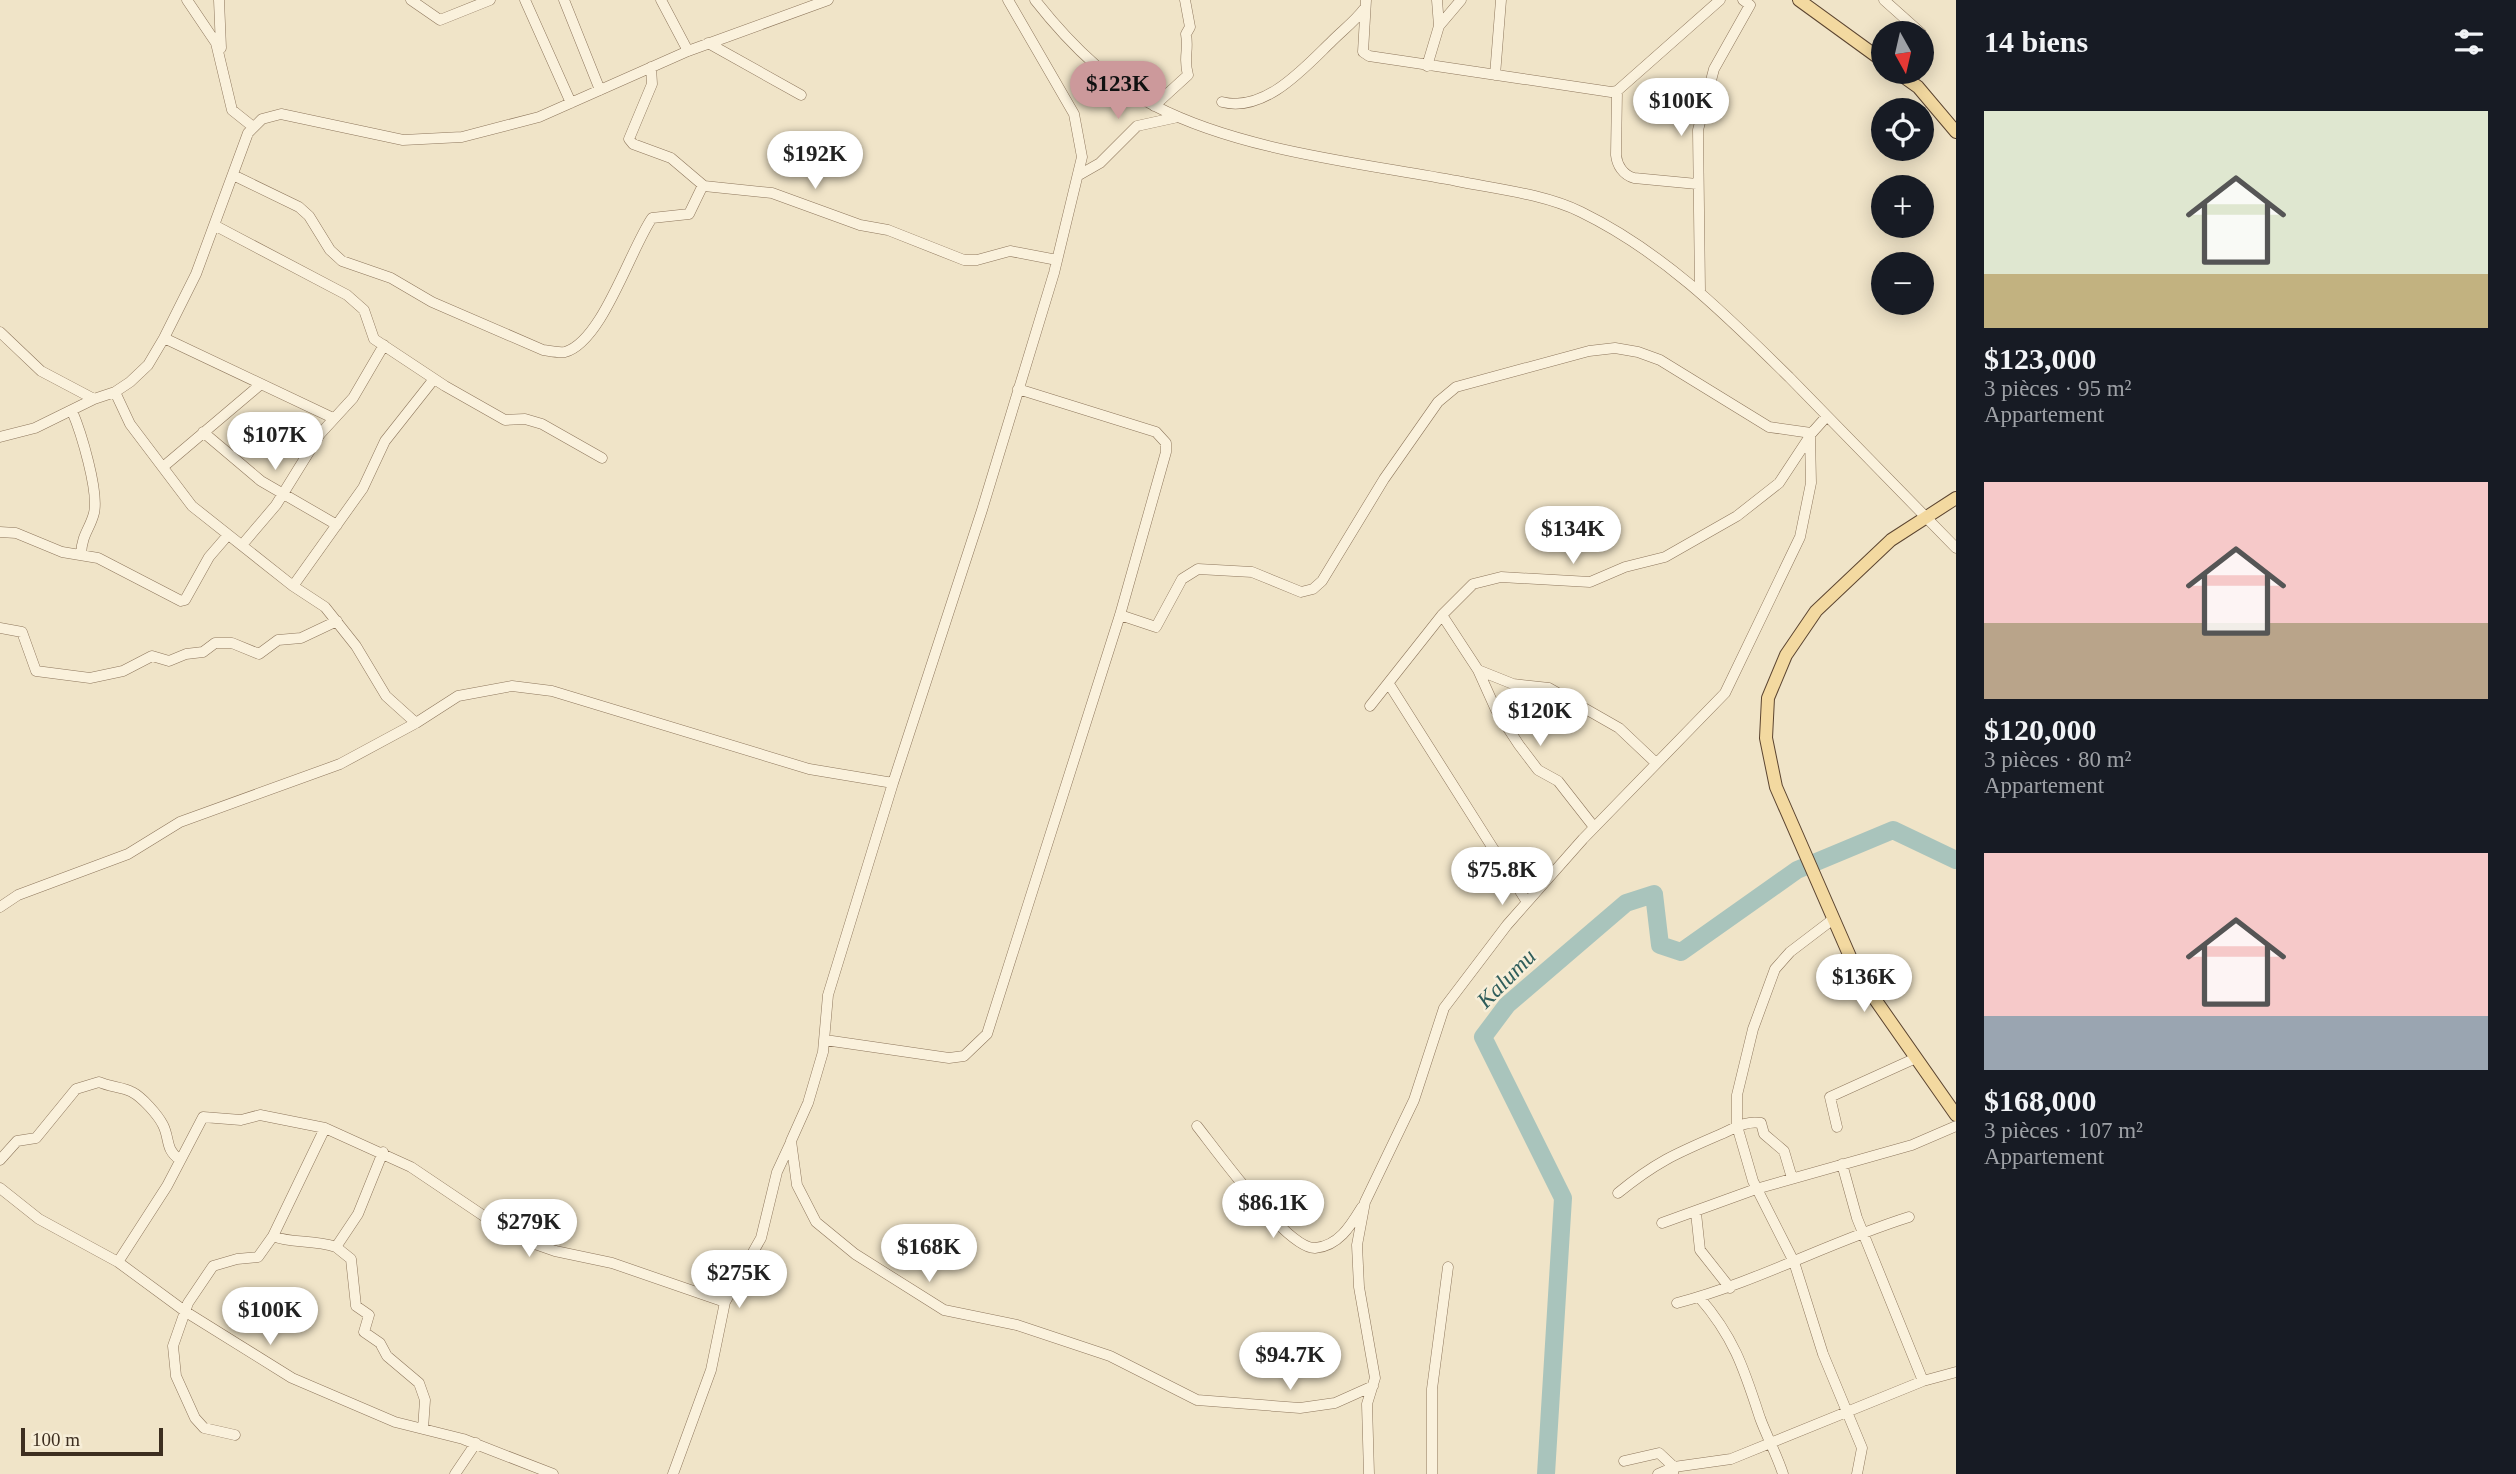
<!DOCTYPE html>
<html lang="fr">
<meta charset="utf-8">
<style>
:root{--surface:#171b24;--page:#242831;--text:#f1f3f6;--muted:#9ea1a6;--accent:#cc999b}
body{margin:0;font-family:Georgia,serif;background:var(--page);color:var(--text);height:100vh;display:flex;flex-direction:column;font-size:26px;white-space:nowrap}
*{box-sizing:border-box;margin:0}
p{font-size:23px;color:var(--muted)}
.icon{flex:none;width:38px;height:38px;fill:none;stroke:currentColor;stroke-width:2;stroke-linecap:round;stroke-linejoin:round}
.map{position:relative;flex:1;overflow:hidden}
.side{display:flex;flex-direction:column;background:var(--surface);width:560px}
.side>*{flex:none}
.needle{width:46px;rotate:172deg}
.buttons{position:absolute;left:1871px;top:21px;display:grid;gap:14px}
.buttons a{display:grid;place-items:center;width:63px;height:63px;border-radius:50%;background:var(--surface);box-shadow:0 4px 18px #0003;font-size:35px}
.scale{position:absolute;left:21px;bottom:18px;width:142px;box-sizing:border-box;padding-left:7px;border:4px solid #3d2e20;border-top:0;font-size:19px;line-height:24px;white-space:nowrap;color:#3d2e20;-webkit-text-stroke:5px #f7eed8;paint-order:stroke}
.price{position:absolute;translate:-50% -60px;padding:0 16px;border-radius:24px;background:#fff;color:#222;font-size:23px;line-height:46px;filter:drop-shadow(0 2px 4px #0008)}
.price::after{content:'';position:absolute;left:50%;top:42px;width:21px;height:16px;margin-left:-10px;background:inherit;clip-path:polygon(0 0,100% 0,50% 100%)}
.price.active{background:var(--accent);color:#111}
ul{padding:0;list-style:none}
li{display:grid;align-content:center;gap:14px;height:371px;padding:0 28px}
li span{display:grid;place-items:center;height:217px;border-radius:0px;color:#555}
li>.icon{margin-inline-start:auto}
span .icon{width:126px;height:126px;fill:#fffc;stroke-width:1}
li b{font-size:30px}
h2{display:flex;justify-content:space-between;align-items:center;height:84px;padding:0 28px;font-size:30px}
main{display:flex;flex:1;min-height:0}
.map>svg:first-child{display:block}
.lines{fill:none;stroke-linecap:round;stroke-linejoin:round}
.river{stroke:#a9c4bc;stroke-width:18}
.minor-casing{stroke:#8d765c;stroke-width:11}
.major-casing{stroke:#5b4430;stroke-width:14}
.minor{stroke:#faf1dc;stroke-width:10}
.major{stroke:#f3d9a0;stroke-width:12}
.labels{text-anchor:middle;stroke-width:5;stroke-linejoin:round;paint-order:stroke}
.water-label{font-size:23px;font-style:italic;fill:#2f5d5a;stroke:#f7eed8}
</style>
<main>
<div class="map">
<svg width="1956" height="1474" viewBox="0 0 1956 1474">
<rect width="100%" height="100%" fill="#f0e4c8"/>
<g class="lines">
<path class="river" d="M1546,1474l17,-276 -80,-161 24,-32 119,-102 28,-9 6,51 21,7 116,-82 96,-40 63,30"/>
<defs>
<path id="minor" d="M187,0l29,43 16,67 20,16
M219,0l2,48
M411,0l29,20 50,-20
M525,0l46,103
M564,0l36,90
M661,0l27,51
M1035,0c33,42 72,82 120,106 87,45 206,57 302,75 40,8 87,13 124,31 82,40 144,102 208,165 56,57 112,114 167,171
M1366,0l-3,52 6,4 242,36 6,-1 103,-91
M1437,0l2,26
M1884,0l37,33
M708,43l93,52
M1427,66l12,-40 22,-26
M651,67l1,17 -23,55 4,5 38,14 33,28 68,7 88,32 28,5 76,30h13l33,-9 47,9
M1495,75l6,-75
M1617,91l-1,64c1,10 7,20 18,23l63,6
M1222,102c43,11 82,-34 110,-61 11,-11 23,-20 32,-32
M1154,106l34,-31c-5,-17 1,-24 -2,-41l4,-7 -5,-27
M233,175l66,32 10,9 21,34 12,11 49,17 41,24 111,48c7,1 15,3 22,2 37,-10 65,-102 87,-134l37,-4 14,-29
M1079,175l21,-12 37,-37 41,-9
M214,225l133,70 17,15 10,29 71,47 60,34 20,-1 17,5 60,34
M1700,290l-2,-160 16,-61 36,-64 -7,-5
M0,332l41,39 53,28 21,-7 15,-10 18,-17 16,-27 32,-64 52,-141 14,-14 19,-5 122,26 59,-3 77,-20 149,-66 140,-51
M164,338l169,80
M115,392l15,32 62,82 101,80 32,21 31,39 30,50 30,27
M72,411c9,21 27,80 22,102 -4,16 -12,21 -13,41
M203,432l58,49 76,44
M0,437l35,-9 59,-29
M163,467l98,-83
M0,532l16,1 46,19 36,6 83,43 4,-1 24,-43 19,-22
M242,545l34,-40 44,-71 33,-36 31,-53
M293,586l70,-98 22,-47 49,-62
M1120,615l36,12 26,-48 16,-10 54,3 49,20 12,-3 9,-8 62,-102 54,-77 18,-15 133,-36 26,-3 23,4 22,8 109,67 42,6
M1442,615l36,55 35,14 36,4 70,40 37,35
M0,628l22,4 14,39 54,7 33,-7 29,-15 17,5 17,-7 17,-2 12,-9h17l27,11 19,-14 23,-2 36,-17
M1478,670l18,40 23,35 19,25 20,11 36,46
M1389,684l138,218
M1370,706l72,-91 31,-31 28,-7 89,5 35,-15 40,-10 72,-41 42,-33 31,-47
M893,783l-65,212 -5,57 -15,51 -17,38 6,44 19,37 39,32 89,56 73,15 93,31 87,44 103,8 35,-5 38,-17
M0,907l18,-12 110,-41 52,-32 160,-58 76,-41 42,-27 54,-10 40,5 257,78 84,14 89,-273 72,-237 28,-116 -8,-43 -66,-114
M1832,920l-42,32 -15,17 -22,60 -16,66v31l16,55 41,81 29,92 39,94 -5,26
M825,1040l124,18 15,-2 23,-22 133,-419 46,-163v-9l-10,-11 -138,-43
M1197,1126c19,24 90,123 118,122 24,-2 36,-23 47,-41
M1837,1127l-7,-30 86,-39
M325,1128l86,39 104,70 40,14 57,12 113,39
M383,1152l-25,62 -22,33 15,12 5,47 13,9 -5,17 16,11 7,13 32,27 6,17 -2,29
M0,1160l17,-19 19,-3 40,-49 23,-7c11,5 24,5 33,10 10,5 26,23 31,33 7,14 2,24 16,34
M1842,1164l15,54 66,163
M0,1188l39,31 79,43 68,50 106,66 103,44 68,17 90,35
M1618,1193c38,-31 57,-39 101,-58 14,-6 27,-15 42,-12l3,11 20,17 8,27
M1696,1213l4,37 30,38
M1662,1223l94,-34 156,-44 44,-19
M273,1236c18,8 39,3 63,11
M118,1262l49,-76 36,-69 38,3 19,-5 65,13 -52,108 -15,21 -21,2 -24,7 -25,37 -15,43 3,30 19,42 9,10 31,7
M1699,1297c35,40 45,72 61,121 7,19 17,37 23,56
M1677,1303c80,-21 152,-61 232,-86
M1624,1461l35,-8 15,14 -1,6
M455,1474l21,-31
M673,1474l38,-104 14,-68 36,-64 16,-66 13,-28
M1369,1474l-2,-70 8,-26 -16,-91 -2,-42 8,-43 49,-102 30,-92 63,-83 76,-86 142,-146 75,-156 11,-54 -1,-48 17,-19
M1432,1474v-85l16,-122
M1658,1474l16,-7 57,-8 192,-78 33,-9"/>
<path id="major" d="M1799,0l84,61
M1897,72l21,15 38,45
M1956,498l-65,42 -75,71 -30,44 -18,43 -2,40 10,49 82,188 98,140"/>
</defs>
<use href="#minor" class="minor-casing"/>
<use href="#major" class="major-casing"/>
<use href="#minor" class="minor"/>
<use href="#major" class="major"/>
</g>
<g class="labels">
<g class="water-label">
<text transform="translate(1506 978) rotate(-45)" y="8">Kalumu</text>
</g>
</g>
</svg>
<div class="buttons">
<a><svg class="needle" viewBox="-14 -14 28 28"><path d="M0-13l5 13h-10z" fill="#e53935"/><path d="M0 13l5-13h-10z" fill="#9ea1a6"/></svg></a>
<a><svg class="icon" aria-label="locate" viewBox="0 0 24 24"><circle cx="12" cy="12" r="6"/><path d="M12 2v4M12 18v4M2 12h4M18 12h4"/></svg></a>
<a>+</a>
<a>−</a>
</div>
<div class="scale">100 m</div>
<b class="price active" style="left:1118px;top:121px">$123K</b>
<b class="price" style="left:1681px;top:138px">$100K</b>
<b class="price" style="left:815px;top:191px">$192K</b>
<b class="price" style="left:275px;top:472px">$107K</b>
<b class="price" style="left:1573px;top:566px">$134K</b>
<b class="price" style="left:1540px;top:748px">$120K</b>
<b class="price" style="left:1502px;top:907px">$75.8K</b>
<b class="price" style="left:1864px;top:1014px">$136K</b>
<b class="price" style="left:1273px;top:1240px">$86.1K</b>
<b class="price" style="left:529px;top:1259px">$279K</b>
<b class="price" style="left:929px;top:1284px">$168K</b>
<b class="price" style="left:739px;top:1310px">$275K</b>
<b class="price" style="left:270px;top:1347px">$100K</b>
<b class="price" style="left:1290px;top:1392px">$94.7K</b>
</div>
<section class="side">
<h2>14 biens<svg class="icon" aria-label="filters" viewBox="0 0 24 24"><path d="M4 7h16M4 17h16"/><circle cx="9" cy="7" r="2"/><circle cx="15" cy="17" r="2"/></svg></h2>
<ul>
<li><span style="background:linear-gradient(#dfe7d0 75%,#c2b280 0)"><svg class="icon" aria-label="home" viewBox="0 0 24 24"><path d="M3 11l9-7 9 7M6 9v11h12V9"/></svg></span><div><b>$123,000</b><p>3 pièces · 95 m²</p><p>Appartement</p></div></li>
<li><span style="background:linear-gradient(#f6c9c9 65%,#b9a48a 0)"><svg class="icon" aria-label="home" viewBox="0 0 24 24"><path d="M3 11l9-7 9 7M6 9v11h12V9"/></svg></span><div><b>$120,000</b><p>3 pièces · 80 m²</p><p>Appartement</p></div></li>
<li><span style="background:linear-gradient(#f6c9c9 75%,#9aa5b1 0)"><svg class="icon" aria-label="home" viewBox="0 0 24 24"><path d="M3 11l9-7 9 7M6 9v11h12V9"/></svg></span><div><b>$168,000</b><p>3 pièces · 107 m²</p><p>Appartement</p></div></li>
</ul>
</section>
</main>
